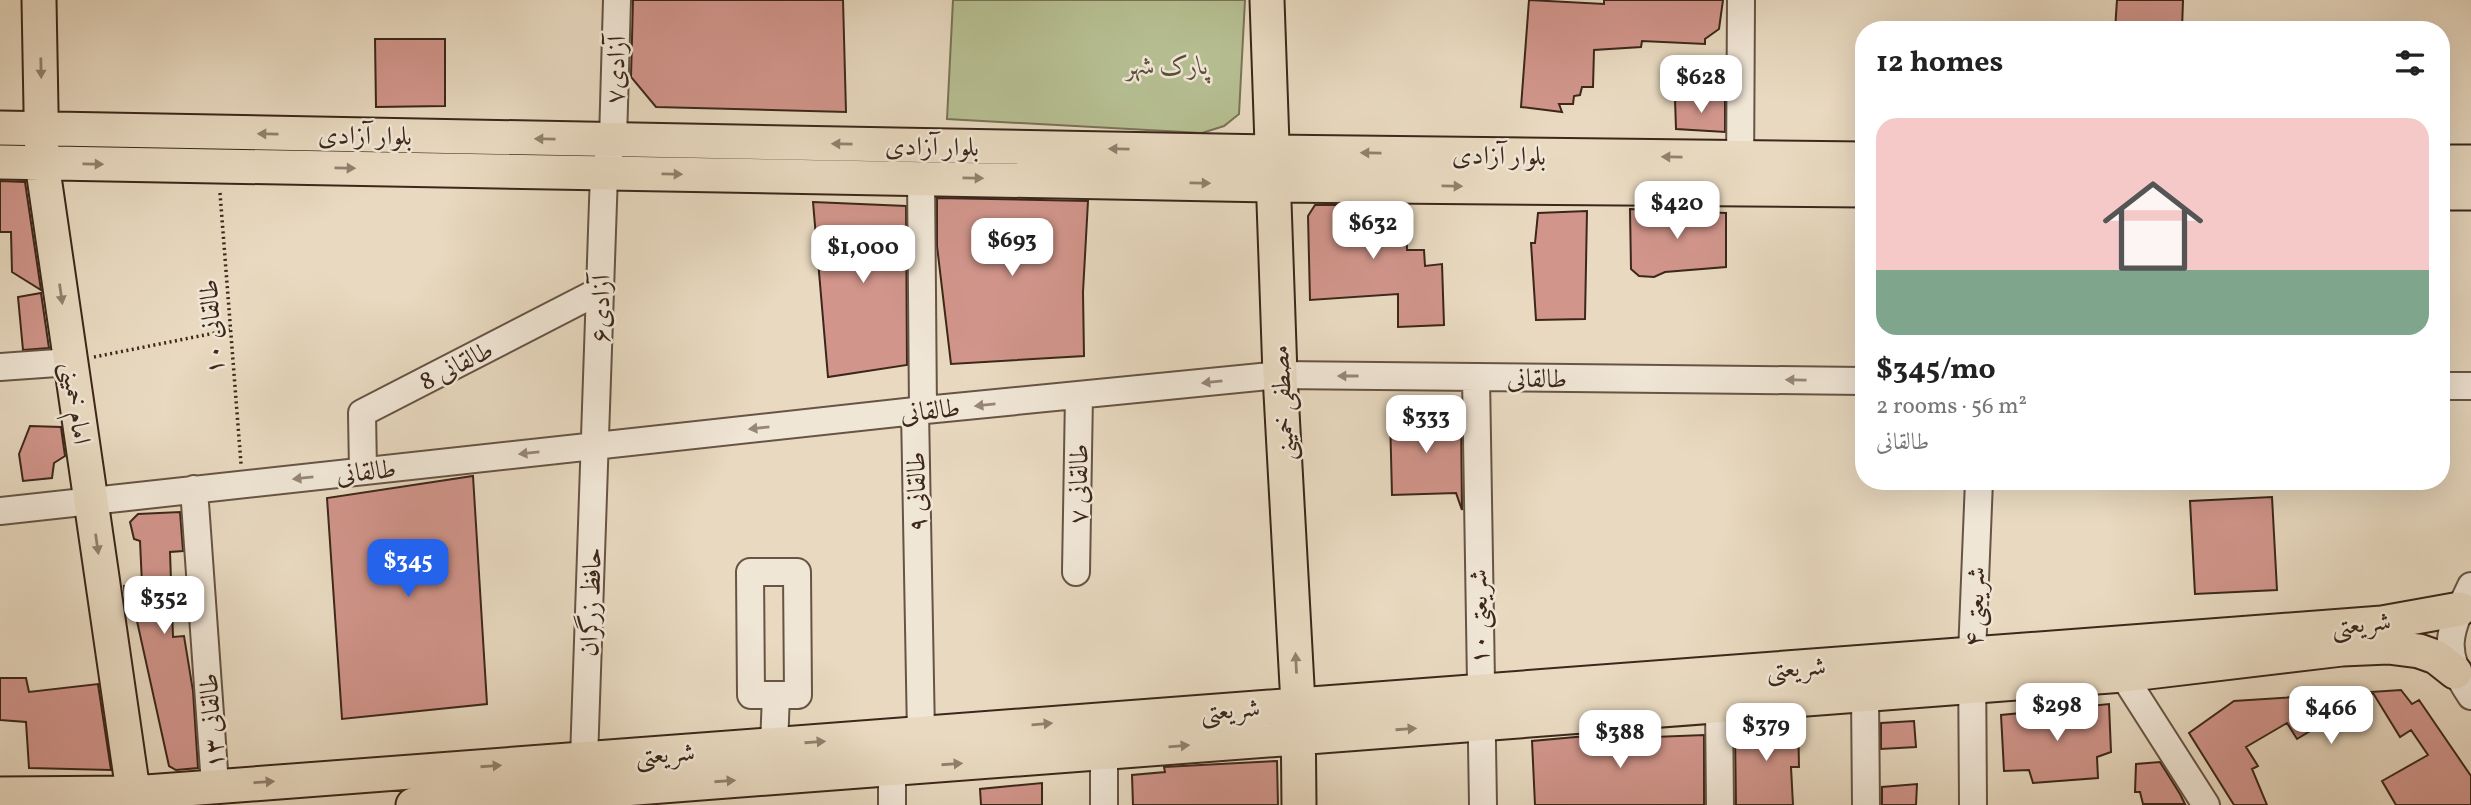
<!DOCTYPE html>
<meta charset="utf-8">
<style>
:root{--surface:#fff;--page:#f6f6f6;--text:#222;--muted:#767676;--line:#e0e0e0;--accent:#2563eb}
body{margin:0;font-family:Vollkorn,Amiri,serif;background:var(--page);color:var(--text);height:100vh;display:flex;flex-direction:column;font-size:26px;white-space:nowrap}
*{box-sizing:border-box;margin:0}
p{font-size:23px;color:var(--muted)}
.icon{flex:none;width:38px;height:38px;fill:none;stroke:currentColor;stroke-width:2;stroke-linecap:round;stroke-linejoin:round}
.map{position:relative;flex:1;overflow:hidden}
.sheet{position:absolute;left:1855px;top:21px;width:595px;height:469px;display:flex;flex-direction:column;background:var(--surface);border-radius:28px;box-shadow:0 7px 28px #0002}
.sheet>*{flex:none}
.price{position:absolute;translate:-50% -60px;padding:0 16px;border-radius:14px;background:#fff;color:#222;font-size:23px;line-height:46px;filter:drop-shadow(0 2px 4px #0008)}
.price::after{content:'';position:absolute;left:50%;top:42px;width:21px;height:16px;margin-left:-10px;background:inherit;clip-path:polygon(0 0,100% 0,50% 100%)}
.price.selected{background:var(--accent);color:#fff}
ul{padding:0;list-style:none}
li{display:grid;align-content:center;gap:14px;height:371px;padding:0 21px}
li+li{border-top:2px solid var(--line)}
li span{display:grid;place-items:center;height:217px;border-radius:21px;color:#555}
li>.icon{margin-inline-start:auto}
span .icon{width:126px;height:126px;fill:#fffc;stroke-width:1}
li b{font-size:30px}
h2{display:flex;justify-content:space-between;align-items:center;height:84px;padding:0 21px;font-size:30px}
.map>svg:first-child{display:block}
.green{fill:#b6bf92;stroke:#797356;stroke-width:2}
.building{fill:#d1958b;stroke:#3c271a;stroke-width:2}
.lines{fill:none;stroke-linecap:round;stroke-linejoin:round}
.minor-casing{stroke:#675444;stroke-width:30}
.major-casing{stroke:#3c271a;stroke-width:37}
.path{stroke:#3c271a;stroke-width:3.5;stroke-dasharray:2 3.5;stroke-linecap:butt}
.minor{stroke:#f0e6d6;stroke-width:26}
.major{stroke:#e8d9c0;stroke-width:33}
.oneway{fill:#92806d}
.oneway2{fill:#968678}
.labels{text-anchor:middle;stroke-width:5;stroke-linejoin:round;paint-order:stroke}
.park-label{font-size:26px;font-style:italic;fill:#5a4d38;stroke:#f0e6d6}
.street-label{font-size:26px;fill:#3c271a;stroke:#f0e6d6}
</style>
<div class="map">
<svg width="2471" height="805" viewBox="0 0 2471 805">
<rect width="100%" height="100%" fill="#e8d9c0"/>
<filter id="stains"><feTurbulence type="fractalNoise" baseFrequency=".00286" numOctaves="4"/><feColorMatrix values="0 0 0 0 .2 0 0 0 0 .09 0 0 0 0 .02 0 0 0 .5 -.17"/></filter>
<radialGradient id="worn" r=".72"><stop offset=".6" stop-color="#630" stop-opacity="0"/><stop offset="1" stop-color="#630" stop-opacity=".3"/></radialGradient>
<path class="green" d="M953,0h292l-6,114 -15,12 -22,7 -255,-14z"/>
<path class="building" d="M633,0h210l3,112 -190,-5 -25,-30z
M1529,0l75,4v-4h119l-4,29 -14,10v5l-63,-3 -1,6 -47,3 -1,37h-11l-2,8 -6,1 -1,8h-14l3,8 -41,-5z
M2117,0h66l-1,30h-67z
M375,39h70v67l-69,1z
M1675,99l50,1v32l-49,-3z
M0,181l25,1 16,108 -29,-18 -1,-40h-11z
M937,198l151,3 -5,91 1,64 -133,8 -14,-118z
M813,202l93,4 1,159 -79,12z
M1315,205h91l1,45h17l1,16 17,-2 2,61 -46,2v-33l-88,6 -2,-84z
M1630,209l96,4v54l-61,5 -11,5 -15,-1 -8,-7z
M1587,211l-2,108 -49,1 -5,-77h4l3,-30z
M41,293l8,55 -26,2 -5,-53z
M1390,416h71l1,94 -6,-17 -64,2z
M30,426l31,1 4,29 -11,7 -2,15 -29,3 -4,-27z
M473,476l14,228 -145,15 -15,-221z
M2272,497l5,93 -82,4 -5,-93z
M180,512l3,39 -13,1 3,85 11,-1 9,55 5,77 -22,2 -7,-4 -34,-154 -8,1 -3,-27 18,-2 -2,-43 -6,-2 -4,-17 8,-8z
M0,678h26l3,14 69,-8 13,86 -82,-2 -3,-46 -26,-2z
M2401,690l11,14 7,-4 52,76v29h-75l-14,-24 46,-26 -17,-25 -11,7 -27,-44 -76,46 -10,-16 -41,24 12,19 -6,3 15,36h-33l-45,-72 45,-32z
M2109,704l2,48 -14,5 1,21 -65,5 -4,-13 -25,1 -3,-56z
M1798,719l1,48h-8l2,38h-57l-1,-71 8,-1v-10z
M1914,721l2,26 -35,2v-26z
M1653,730l1,7 50,-2v70h-169l-3,-64z
M1277,761l1,44h-145l-1,-30 33,-3 -1,-5z
M2160,762l20,32 5,10h-42l-3,-12h-5l1,-28z
M1042,783v22h-61l-1,-16z
M1917,784l-1,21h-34v-18z"/>
<g class="lines">
<defs>
<path id="minor" d="M921,177l2,234
M1740,177l1,-177
M0,367l71,-5
M1476,377l7,428
M2441,386h30
M915,411l6,323
M363,471l-1,-58 239,-123
M194,489l21,296
M0,511l915,-100 365,-36 584,6
M750,572h47l1,123h-47z
M1076,572l3,-177
M2471,586c-23,48 -31,64 0,110
M2123,675l83,130
M1865,695l1,110
M1719,706l1,99
M774,745l2,-50
M1104,753v52
M584,759l20,-586 9,-33 4,-140
M892,805v-36
M1973,805l-1,-151 7,-173"/>
<path id="major" d="M39,0l3,163 93,642
M1267,0l13,375 18,329 1,101
M0,128l1271,24 593,7
M0,162l1272,23 592,5
M2441,162h30
M2441,193h30
M0,794l133,-1 2249,-170 78,-14
M413,805l1710,-130 219,-26 46,-2 31,4 17,6 19,15"/>
</defs>
<use href="#minor" class="minor-casing"/>
<use href="#major" class="major-casing"/>
<path class="path" d="M220,193l21,271
M94,357l136,-27"/>
<use href="#minor" class="minor"/>
<use href="#major" class="major"/>
</g>
<defs><path id="oneway-solid" d="M-6-.8H1V-3.2L6.5 0L1 3.2V.8H-6Z" transform="scale(1.75)"/></defs>
<g class="oneway">
<use href="#oneway-solid" transform="translate(41 68) rotate(89)"/>
<use href="#oneway-solid" transform="translate(268 134) rotate(-179)"/>
<use href="#oneway-solid" transform="translate(545 139) rotate(-179)"/>
<use href="#oneway-solid" transform="translate(842 144) rotate(-179)"/>
<use href="#oneway-solid" transform="translate(1119 149) rotate(-179)"/>
<use href="#oneway-solid" transform="translate(1371 153) rotate(-179)"/>
<use href="#oneway-solid" transform="translate(1672 157) rotate(-179)"/>
<use href="#oneway-solid" transform="translate(93 164) rotate(1)"/>
<use href="#oneway-solid" transform="translate(345 168) rotate(1)"/>
<use href="#oneway-solid" transform="translate(672 174) rotate(1)"/>
<use href="#oneway-solid" transform="translate(973 178) rotate(1)"/>
<use href="#oneway-solid" transform="translate(1200 183) rotate(1)"/>
<use href="#oneway-solid" transform="translate(1452 186) rotate(1)"/>
<use href="#oneway-solid" transform="translate(61 294) rotate(82)"/>
<use href="#oneway-solid" transform="translate(97 544) rotate(82)"/>
<use href="#oneway-solid" transform="translate(1296 663) rotate(-93)"/>
<use href="#oneway-solid" transform="translate(1042 724) rotate(-5)"/>
<use href="#oneway-solid" transform="translate(1406 729) rotate(-4)"/>
<use href="#oneway-solid" transform="translate(815 742) rotate(-4)"/>
<use href="#oneway-solid" transform="translate(1179 746) rotate(-5)"/>
<use href="#oneway-solid" transform="translate(952 764) rotate(-4)"/>
<use href="#oneway-solid" transform="translate(491 766) rotate(-4)"/>
<use href="#oneway-solid" transform="translate(725 781) rotate(-4)"/>
<use href="#oneway-solid" transform="translate(264 782) rotate(-4)"/>
</g>
<g class="oneway2">
<use href="#oneway-solid" transform="translate(1348 376) rotate(-180)"/>
<use href="#oneway-solid" transform="translate(1796 380) rotate(-179)"/>
<use href="#oneway-solid" transform="translate(1212 382) rotate(174)"/>
<use href="#oneway-solid" transform="translate(985 405) rotate(174)"/>
<use href="#oneway-solid" transform="translate(759 428) rotate(174)"/>
<use href="#oneway-solid" transform="translate(529 453) rotate(174)"/>
<use href="#oneway-solid" transform="translate(303 478) rotate(174)"/>
</g>
<g class="labels">
<g class="park-label">
<text x="1167" y="74">پارک شهر</text>
</g>
<g class="street-label">
<text transform="translate(615 70) rotate(-88)" y="9">آزادی۷</text>
<text transform="translate(365 135) rotate(1)" y="9">بلوار آزادی</text>
<text transform="translate(932 146) rotate(1)" y="9">بلوار آزادی</text>
<text transform="translate(1499 155) rotate(1)" y="9">بلوار آزادی</text>
<text transform="translate(600 309) rotate(-89)" y="9">آزادی۶</text>
<text transform="translate(211 327) rotate(-94)" y="9">طالقانی ۱۰</text>
<text transform="translate(456 365) rotate(-27)" y="9">طالقانی 8</text>
<text transform="translate(1537 378) rotate(1)" y="9">طالقانی</text>
<text transform="translate(77 403) rotate(82)" y="9">امام خمینی</text>
<text transform="translate(1282 403) rotate(-93)" y="9">مصطفی خمینی</text>
<text transform="translate(930 410) rotate(-6)" y="9">طالقانی</text>
<text transform="translate(366 471) rotate(-6)" y="9">طالقانی</text>
<text transform="translate(1078 484) rotate(-89)" y="9">طالقانی ۷</text>
<text transform="translate(916 492) rotate(-91)" y="9">طالقانی ۹</text>
<text transform="translate(590 602) rotate(-88)" y="9">حافظ زرگران</text>
<text transform="translate(1974 607) rotate(-88)" y="9">شریعتی ۴</text>
<text transform="translate(1478 617) rotate(-91)" y="9">شریعتی ۱۰</text>
<text transform="translate(2361 623) rotate(-6)" y="9">شریعتی</text>
<text transform="translate(1796 667) rotate(-4)" y="9">شریعتی</text>
<text transform="translate(1230 709) rotate(-5)" y="9">شریعتی</text>
<text transform="translate(211 721) rotate(-94)" y="9">طالقانی ۱۳</text>
<text transform="translate(665 753) rotate(-4)" y="9">شریعتی</text>
</g>
</g>
<rect width="100%" height="100%" filter="url(#stains)"/>
<rect width="100%" height="100%" fill="url(#worn)"/>
</svg>
<b class="price" style="left:1701px;top:115px">$628</b>
<b class="price" style="left:1677px;top:241px">$420</b>
<b class="price" style="left:1373px;top:261px">$632</b>
<b class="price" style="left:1012px;top:278px">$693</b>
<b class="price" style="left:863px;top:285px">$1,000</b>
<b class="price" style="left:1426px;top:455px">$333</b>
<b class="price selected" style="left:408px;top:599px">$345</b>
<b class="price" style="left:164px;top:636px">$352</b>
<b class="price" style="left:2057px;top:743px">$298</b>
<b class="price" style="left:2331px;top:746px">$466</b>
<b class="price" style="left:1766px;top:763px">$379</b>
<b class="price" style="left:1620px;top:770px">$388</b>
<section class="sheet">
<h2>12 homes<svg class="icon" aria-label="filters" viewBox="0 0 24 24"><path d="M4 7h16M4 17h16"/><circle cx="9" cy="7" r="2"/><circle cx="15" cy="17" r="2"/></svg></h2>
<ul>
<li><span style="background:linear-gradient(#f6c9c9 70%,#7fa58c 0)"><svg class="icon" aria-label="home" viewBox="0 0 24 24"><path d="M3 11l9-7 9 7M6 9v11h12V9"/></svg></span><div><b>$345/mo</b><p>2 rooms · 56 m²</p><p>طالقانی</p></div></li>
</ul>
</section>
</div>
